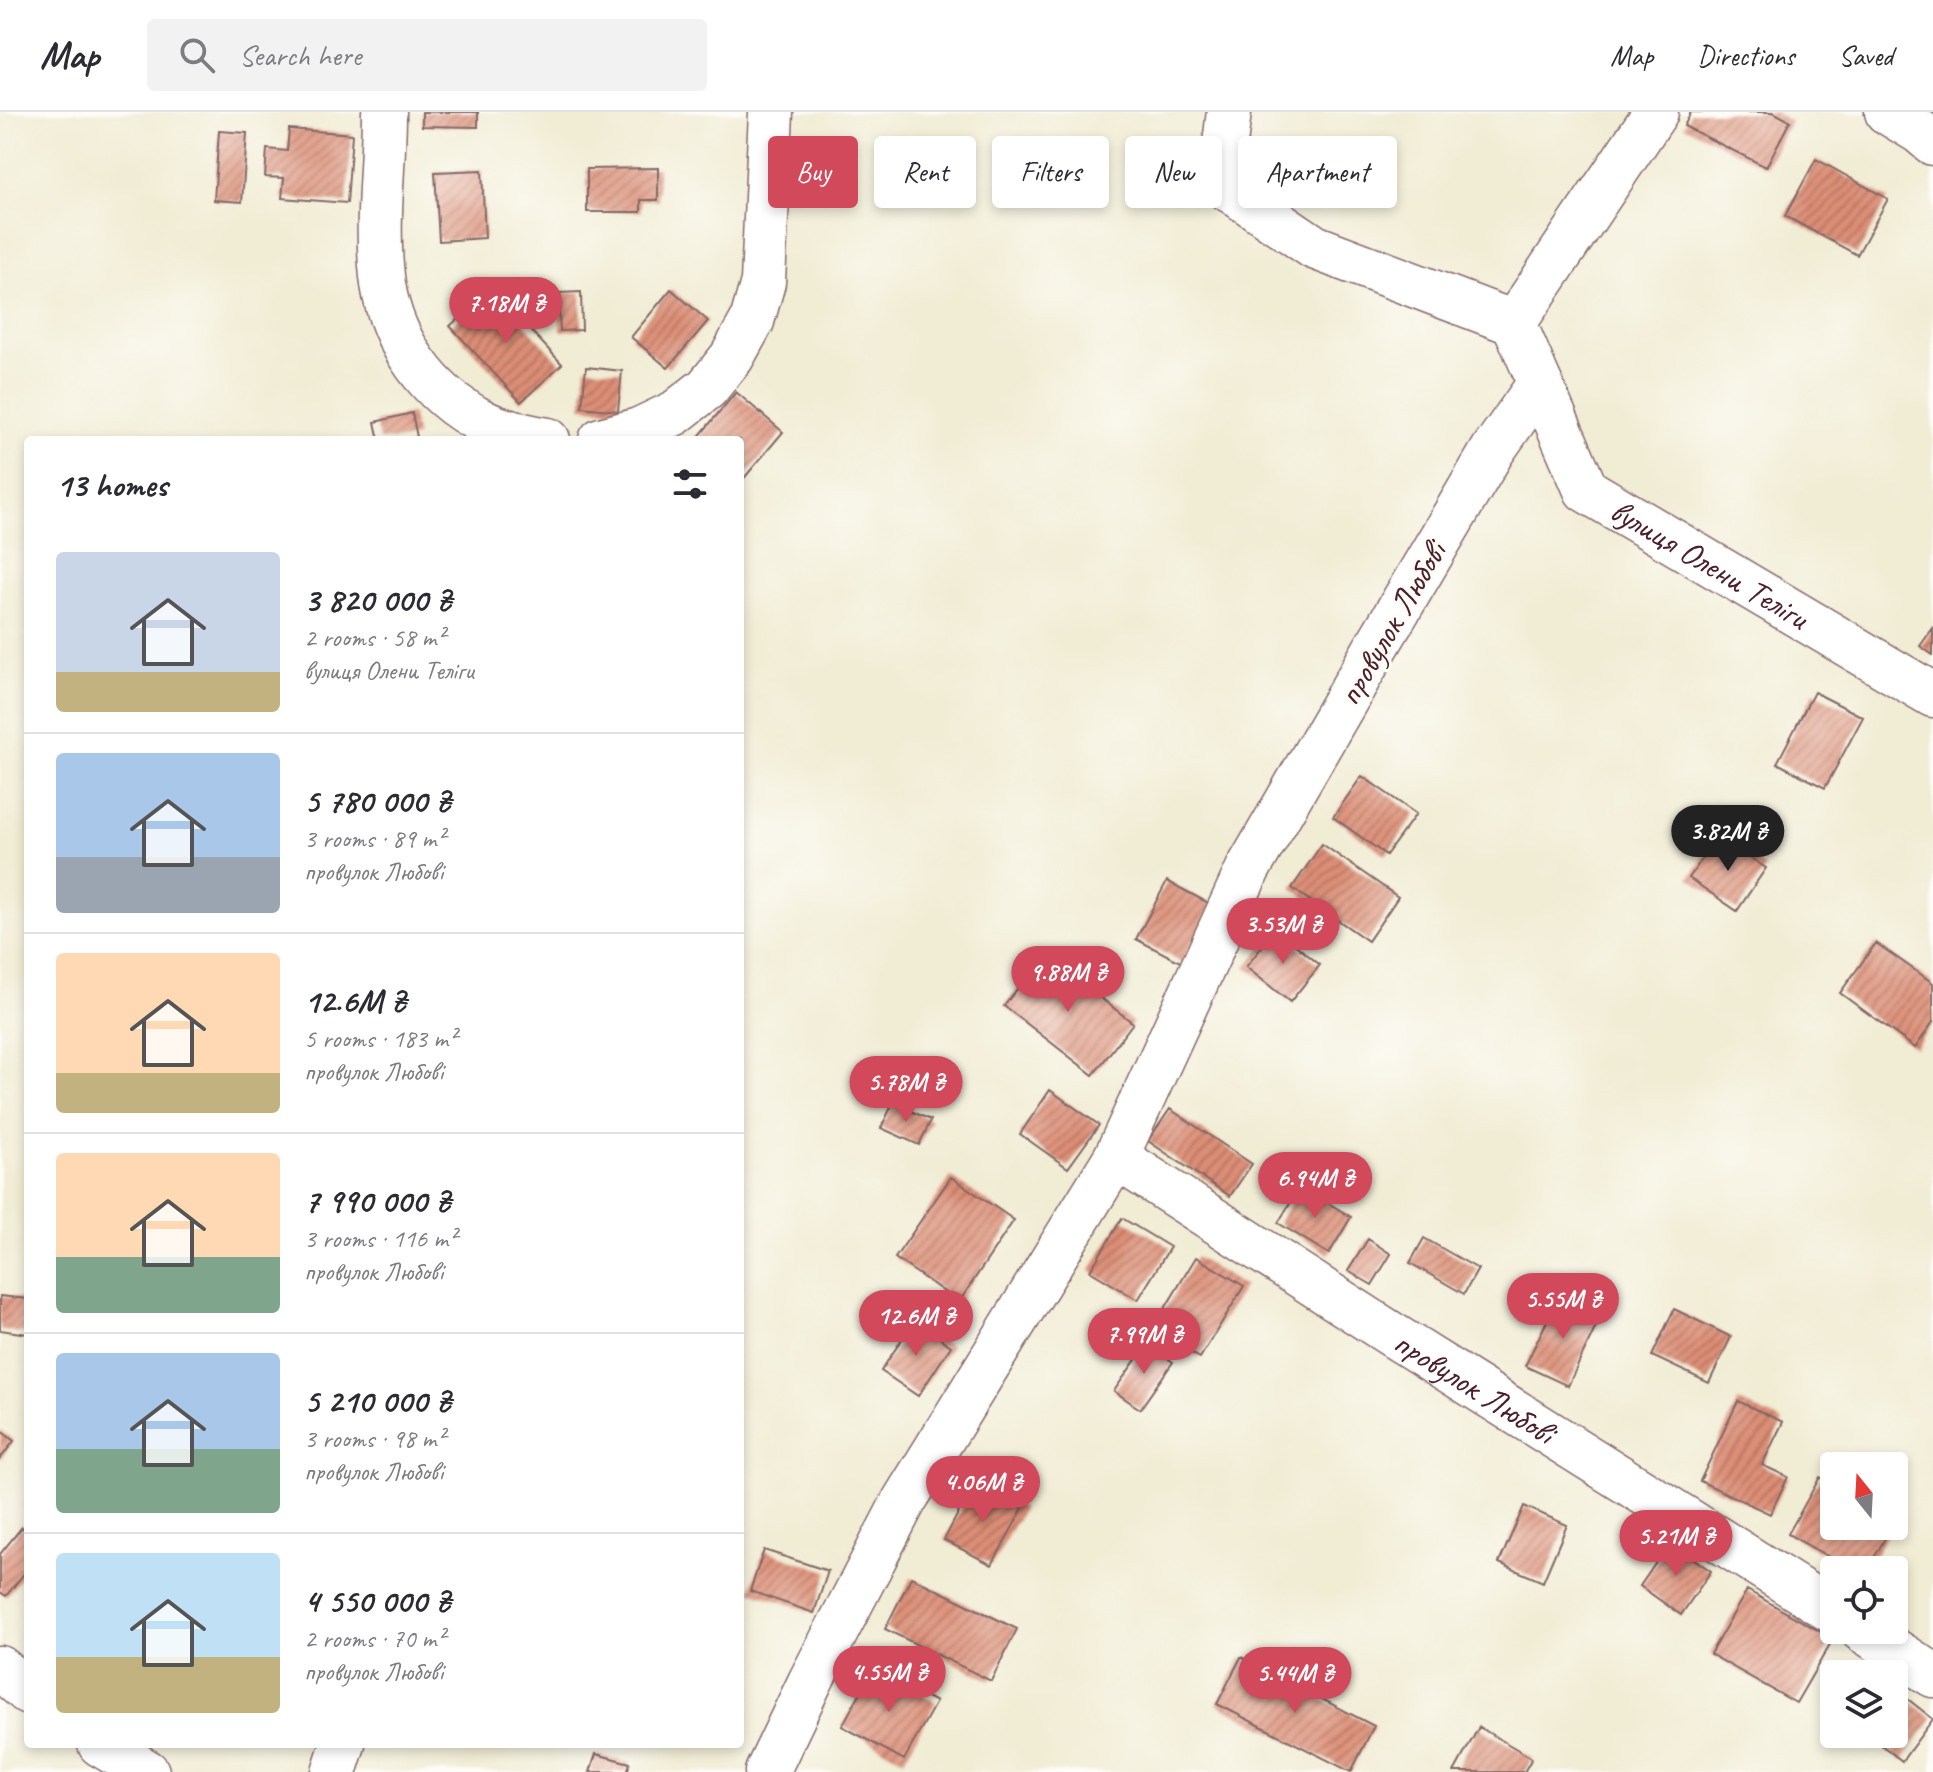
<!DOCTYPE html>
<meta charset="utf-8">
<style>
:root{--surface:#fff;--page:#f2f2f3;--text:#2b2b33;--muted:#7c7c81;--line:#e1e1e2;--accent:#d1495b}
body{margin:0;font-family:Caveat,sans-serif;background:var(--page);color:var(--text);height:100vh;display:flex;flex-direction:column;font-size:30px;white-space:nowrap}
*{box-sizing:border-box;margin:0}
p{font-size:26px;color:var(--muted)}
.icon{flex:none;width:44px;height:44px;fill:none;stroke:currentColor;stroke-width:2;stroke-linecap:round;stroke-linejoin:round}
.map{position:relative;flex:1;overflow:hidden}
.details{position:absolute;left:24px;top:324px;width:720px;height:1312px;display:flex;flex-direction:column;background:var(--surface);border-radius:8px;box-shadow:0 4px 12px #0003}
.details>*{flex:none}
.guide{position:absolute;left:768px;top:24px;width:760px;height:72px;display:flex;gap:16px}
.needle{width:52px;rotate:342deg}
.fabs{position:absolute;left:1820px;top:1340px;display:grid;gap:16px}
.fabs a{display:grid;place-items:center;width:88px;height:88px;border-radius:8px;background:var(--surface);box-shadow:0 4px 12px #0003;font-size:40px}
.price{position:absolute;translate:-50% -68px;padding:0 18px;border-radius:28px;background:var(--accent);color:#fff;font-size:26px;line-height:52px;filter:drop-shadow(0 2px 4px #0008)}
.price::after{content:'';position:absolute;left:50%;top:48px;width:24px;height:18px;margin-left:-12px;background:inherit;clip-path:polygon(0 0,100% 0,50% 100%)}
.price.on{background:#222;color:#fff}
ul{padding:0;list-style:none}
li{display:flex;align-items:center;gap:24px;height:200px;padding:0 32px}
li+li{border-top:2px solid var(--line)}
li span{display:grid;place-items:center;flex:none;width:224px;height:160px;border-radius:8px;color:#555}
li>.icon{margin-inline-start:auto}
span .icon{width:96px;height:96px;fill:#fffc;stroke-width:1}
li b{font-size:34px}
h2{display:flex;justify-content:space-between;align-items:center;height:96px;padding:0 32px;font-size:34px}
.chip{padding:0 28px;border-radius:8px;background:var(--surface);box-shadow:0 4px 12px #0003;font-size:28px;line-height:72px}
.chip.on{background:var(--accent);color:#fff}
header{display:flex;align-items:center;gap:48px;box-sizing:border-box;height:112px;padding:0 40px;background:var(--surface);border-bottom:2px solid var(--line)}
header strong{font-size:38px}
nav{display:flex;gap:44px;margin-inline-start:auto;font-size:28px}
.search{width:560px;height:72px;background:var(--page);display:flex;align-items:center;gap:20px;box-sizing:border-box;padding:0 28px;border-radius:8px;color:var(--muted);font-size:30px}
.map>svg:first-child{display:block}
.building{fill:url(#building-hatch)}
.lines{fill:none;stroke-linecap:round;stroke-linejoin:round}
.minor-casing{stroke:#846766;stroke-width:47}
.minor{stroke:#fff;stroke-width:44}
.labels{text-anchor:middle;stroke-width:6;stroke-linejoin:round;paint-order:stroke}
.street-label{font-size:34px;fill:#4a1f2b;stroke:#fdfcf7}
</style>
<header>
<strong>Map</strong>
<div class="search"><svg class="icon" aria-label="search" viewBox="0 0 24 24"><circle cx="10" cy="10" r="6"/><path d="M15 15l6 6"/></svg>Search here</div>
<nav><a>Map</a><a>Directions</a><a>Saved</a></nav>
</header>
<div class="map">
<svg width="1933" height="1660" viewBox="0 0 1933 1660">
<defs>
<pattern id="building-hatch" width="6" height="6" patternUnits="userSpaceOnUse" patternTransform="scale(2)"><rect width="6" height="6" fill="#dc8e76"/><path d="M-1 1l2-2M0 6l6-6M5 7l2-2" fill="none" stroke="#b47361"/></pattern>
</defs>
<rect width="100%" height="100%" fill="#fdfcf7"/>
<filter id="ink" filterUnits="userSpaceOnUse"><feTurbulence type="fractalNoise" baseFrequency=".0125" numOctaves="2"/><feDisplacementMap in="SourceGraphic" scale="16" xChannelSelector="R" yChannelSelector="G"/><feConvolveMatrix kernelMatrix="1 2 1 2 8 2 1 2 1" color-interpolation-filters="sRGB"/></filter>
<filter id="wash" filterUnits="userSpaceOnUse"><feTurbulence type="fractalNoise" baseFrequency=".006" numOctaves="4" result="noise"/><feDisplacementMap in="SourceGraphic" scale="32" xChannelSelector="R" yChannelSelector="G"/><feGaussianBlur stdDeviation="1.8" result="paint"/><feColorMatrix in="noise" values="0 0 0 0 0 0 0 0 0 0 0 0 0 0 0 0 0 1.4 0 .05"/><feComposite in="paint" operator="in"/></filter>
<g filter="url(#wash)">
<rect width="100%" height="100%" fill="#f1ecd4"/>
<g id="blocks">
<path class="building" d="M422,0h56v15l-56,-1z
M1691,0h82l17,9 -24,46 -82,-41z
M289,17l63,5 -5,69 -65,-5 2,-20 -19,-1 2,-28 20,2z
M219,19l28,2 -5,69 -28,-2z
M1816,47l72,40 -31,56 -72,-39z
M658,56v32h-17v12h-54v-43z
M482,58l3,68 -46,3 -4,-69z
M492,177l70,75 -41,38 -71,-76z
M671,177l37,32 -40,47 -37,-31z
M581,180l1,38 -22,1 -2,-38z
M586,255l36,4 -4,40 -36,-4z
M736,280l47,40 -43,51v-43h-44z
M412,301l5,24 -12,3h-26l-4,-18z
M1933,516v27l-13,-9z
M1814,580l49,25 -38,71 -48,-25z
M1362,664l54,38 -30,41 -53,-38z
M1718,724l48,32 -29,43 -48,-33z
M1322,732l76,53 -30,44 -76,-53z
M1167,769l45,24 -30,58 -46,-24z
M1276,817l44,36 -30,37 -44,-35z
M1876,831l57,40v39l-18,26 -75,-55z
M1044,842l89,69 -40,52 -89,-69z
M1050,978l49,35 -31,43 -48,-34z
M893,991l38,17 -12,25 -38,-17z
M1170,997l82,55 -22,32 -82,-55z
M951,1065l63,43 -55,82 -64,-44z
M1301,1074l50,31 -22,37 -51,-31z
M1122,1106l48,29 -32,53 -48,-29z
M1424,1126l54,31 -14,25 -54,-31z
M1368,1127l23,15 -19,31 -24,-14z
M1196,1145l48,29 -44,72 -48,-28z
M0,1184l28,3v35l-28,-4z
M1559,1184l42,20 -33,70 -43,-20z
M1674,1197l57,28 -22,46 -57,-27z
M914,1209l37,25 -33,50 -37,-25z
M1147,1232l26,18 -33,47 -26,-18z
M1738,1289l45,21 -21,43 26,12 -18,37 -70,-33z
M0,1318l14,11 -14,18z
M1820,1365l14,8v41h58l-25,44h-15l-64,-36z
M974,1371l49,25 -31,57 -48,-25z
M1524,1394l43,19 -24,57 -44,-19z
M22,1415l6,5v37l-22,27 -6,-4v-38z
M1670,1430l41,29 -30,44 -41,-29z
M764,1438l64,21 -14,42 -64,-22z
M911,1465l106,52 -26,52 -106,-52z
M1747,1478l86,49 -37,64 -86,-49z
M1241,1545l133,69 -23,46 -134,-68z
M874,1556l62,34 -32,58 -62,-34z
M1895,1577l38,30 -31,42 -35,-27h27z
M1479,1615l53,31 -8,14h-70z
M596,1642l34,9 -3,9h-37z"/>
</g>
</g>
<g filter="url(#ink)">
<use href="#blocks" fill-opacity="0" stroke="#846766" stroke-width="2"/>
<g class="lines">
<defs>
<g id="minor">
<path d="M384,0c0,57 -9,115 -1,172 9,59 47,111 100,138 20,10 43,14 65,18"/>
<path d="M1229,0l-9,71 94,64 200,76"/>
<path id="s1" d="M1656,0l-142,211 72,167 347,205"/>
<path d="M1887,0l33,20 13,11"/>
<path id="s2" d="M1540,271l-47,67 -119,201 -126,218 -132,288 275,177 443,278"/>
<path d="M601,328l38,-10 36,-17 32,-25 25,-31 20,-36 11,-39 8,-170"/>
<path d="M1862,1518l71,45"/>
<path d="M0,1556l28,24"/>
<path d="M100,1632l47,28"/>
<path d="M334,1660l9,-28"/>
<path d="M767,1660l43,-90 94,-181 212,-344"/>
</g>
</defs>
<use href="#minor" class="minor-casing"/>
<use href="#minor" class="minor"/>
</g>
</g>
<g class="labels">
<g class="street-label">
<text dy="12" stroke="none"><textPath href="#s1" startOffset="580">вулиця Олени Теліги</textPath></text>
<text transform="translate(1391 511) rotate(-60)" y="12">провулок Любові</text>
<text dy="12" stroke="none"><textPath href="#s2" startOffset="1310">провулок Любові</textPath></text>
</g>
</g>
</svg>
<div class="fabs">
<a><svg class="needle" viewBox="-14 -14 28 28"><path d="M0-13l5 13h-10z" fill="#e53935"/><path d="M0 13l5-13h-10z" fill="#7c7c81"/></svg></a>
<a><svg class="icon" aria-label="locate" viewBox="0 0 24 24"><circle cx="12" cy="12" r="6"/><path d="M12 2v4M12 18v4M2 12h4M18 12h4"/></svg></a>
<a><svg class="icon" aria-label="layers" viewBox="0 0 24 24"><path d="M12 4l9 5-9 5-9-5zM3 14l9 5 9-5"/></svg></a>
</div>
<b class="price" style="left:506px;top:233px">7.18M ₴</b>
<b class="price on" style="left:1728px;top:761px">3.82M ₴</b>
<b class="price" style="left:1283px;top:854px">3.53M ₴</b>
<b class="price" style="left:1068px;top:902px">9.88M ₴</b>
<b class="price" style="left:906px;top:1012px">5.78M ₴</b>
<b class="price" style="left:1315px;top:1108px">6.94M ₴</b>
<b class="price" style="left:1563px;top:1229px">5.55M ₴</b>
<b class="price" style="left:916px;top:1246px">12.6M ₴</b>
<b class="price" style="left:1144px;top:1264px">7.99M ₴</b>
<b class="price" style="left:983px;top:1412px">4.06M ₴</b>
<b class="price" style="left:1676px;top:1466px">5.21M ₴</b>
<b class="price" style="left:889px;top:1602px">4.55M ₴</b>
<b class="price" style="left:1295px;top:1603px">5.44M ₴</b>
<div class="guide">
<a class="chip on">Buy</a>
<a class="chip">Rent</a>
<a class="chip">Filters</a>
<a class="chip">New</a>
<a class="chip">Apartment</a>
</div>
<section class="details">
<h2>13 homes<svg class="icon" aria-label="filters" viewBox="0 0 24 24"><path d="M4 7h16M4 17h16"/><circle cx="9" cy="7" r="2"/><circle cx="15" cy="17" r="2"/></svg></h2>
<ul>
<li><span style="background:linear-gradient(#c9d6e8 75%,#c2b280 0)"><svg class="icon" aria-label="home" viewBox="0 0 24 24"><path d="M3 11l9-7 9 7M6 9v11h12V9"/></svg></span><div><b>3 820 000 ₴</b><p>2 rooms · 58 m²</p><p>вулиця Олени Теліги</p></div></li>
<li><span style="background:linear-gradient(#a9c7e8 65%,#9aa5b1 0)"><svg class="icon" aria-label="home" viewBox="0 0 24 24"><path d="M3 11l9-7 9 7M6 9v11h12V9"/></svg></span><div><b>5 780 000 ₴</b><p>3 rooms · 89 m²</p><p>провулок Любові</p></div></li>
<li><span style="background:linear-gradient(#ffd9b3 75%,#c2b280 0)"><svg class="icon" aria-label="home" viewBox="0 0 24 24"><path d="M3 11l9-7 9 7M6 9v11h12V9"/></svg></span><div><b>12.6M ₴</b><p>5 rooms · 183 m²</p><p>провулок Любові</p></div></li>
<li><span style="background:linear-gradient(#ffd9b3 65%,#7fa58c 0)"><svg class="icon" aria-label="home" viewBox="0 0 24 24"><path d="M3 11l9-7 9 7M6 9v11h12V9"/></svg></span><div><b>7 990 000 ₴</b><p>3 rooms · 116 m²</p><p>провулок Любові</p></div></li>
<li><span style="background:linear-gradient(#a9c7e8 60%,#7fa58c 0)"><svg class="icon" aria-label="home" viewBox="0 0 24 24"><path d="M3 11l9-7 9 7M6 9v11h12V9"/></svg></span><div><b>5 210 000 ₴</b><p>3 rooms · 98 m²</p><p>провулок Любові</p></div></li>
<li><span style="background:linear-gradient(#bfe0f5 65%,#c2b280 0)"><svg class="icon" aria-label="home" viewBox="0 0 24 24"><path d="M3 11l9-7 9 7M6 9v11h12V9"/></svg></span><div><b>4 550 000 ₴</b><p>2 rooms · 70 m²</p><p>провулок Любові</p></div></li>
</ul>
</section>
</div>
